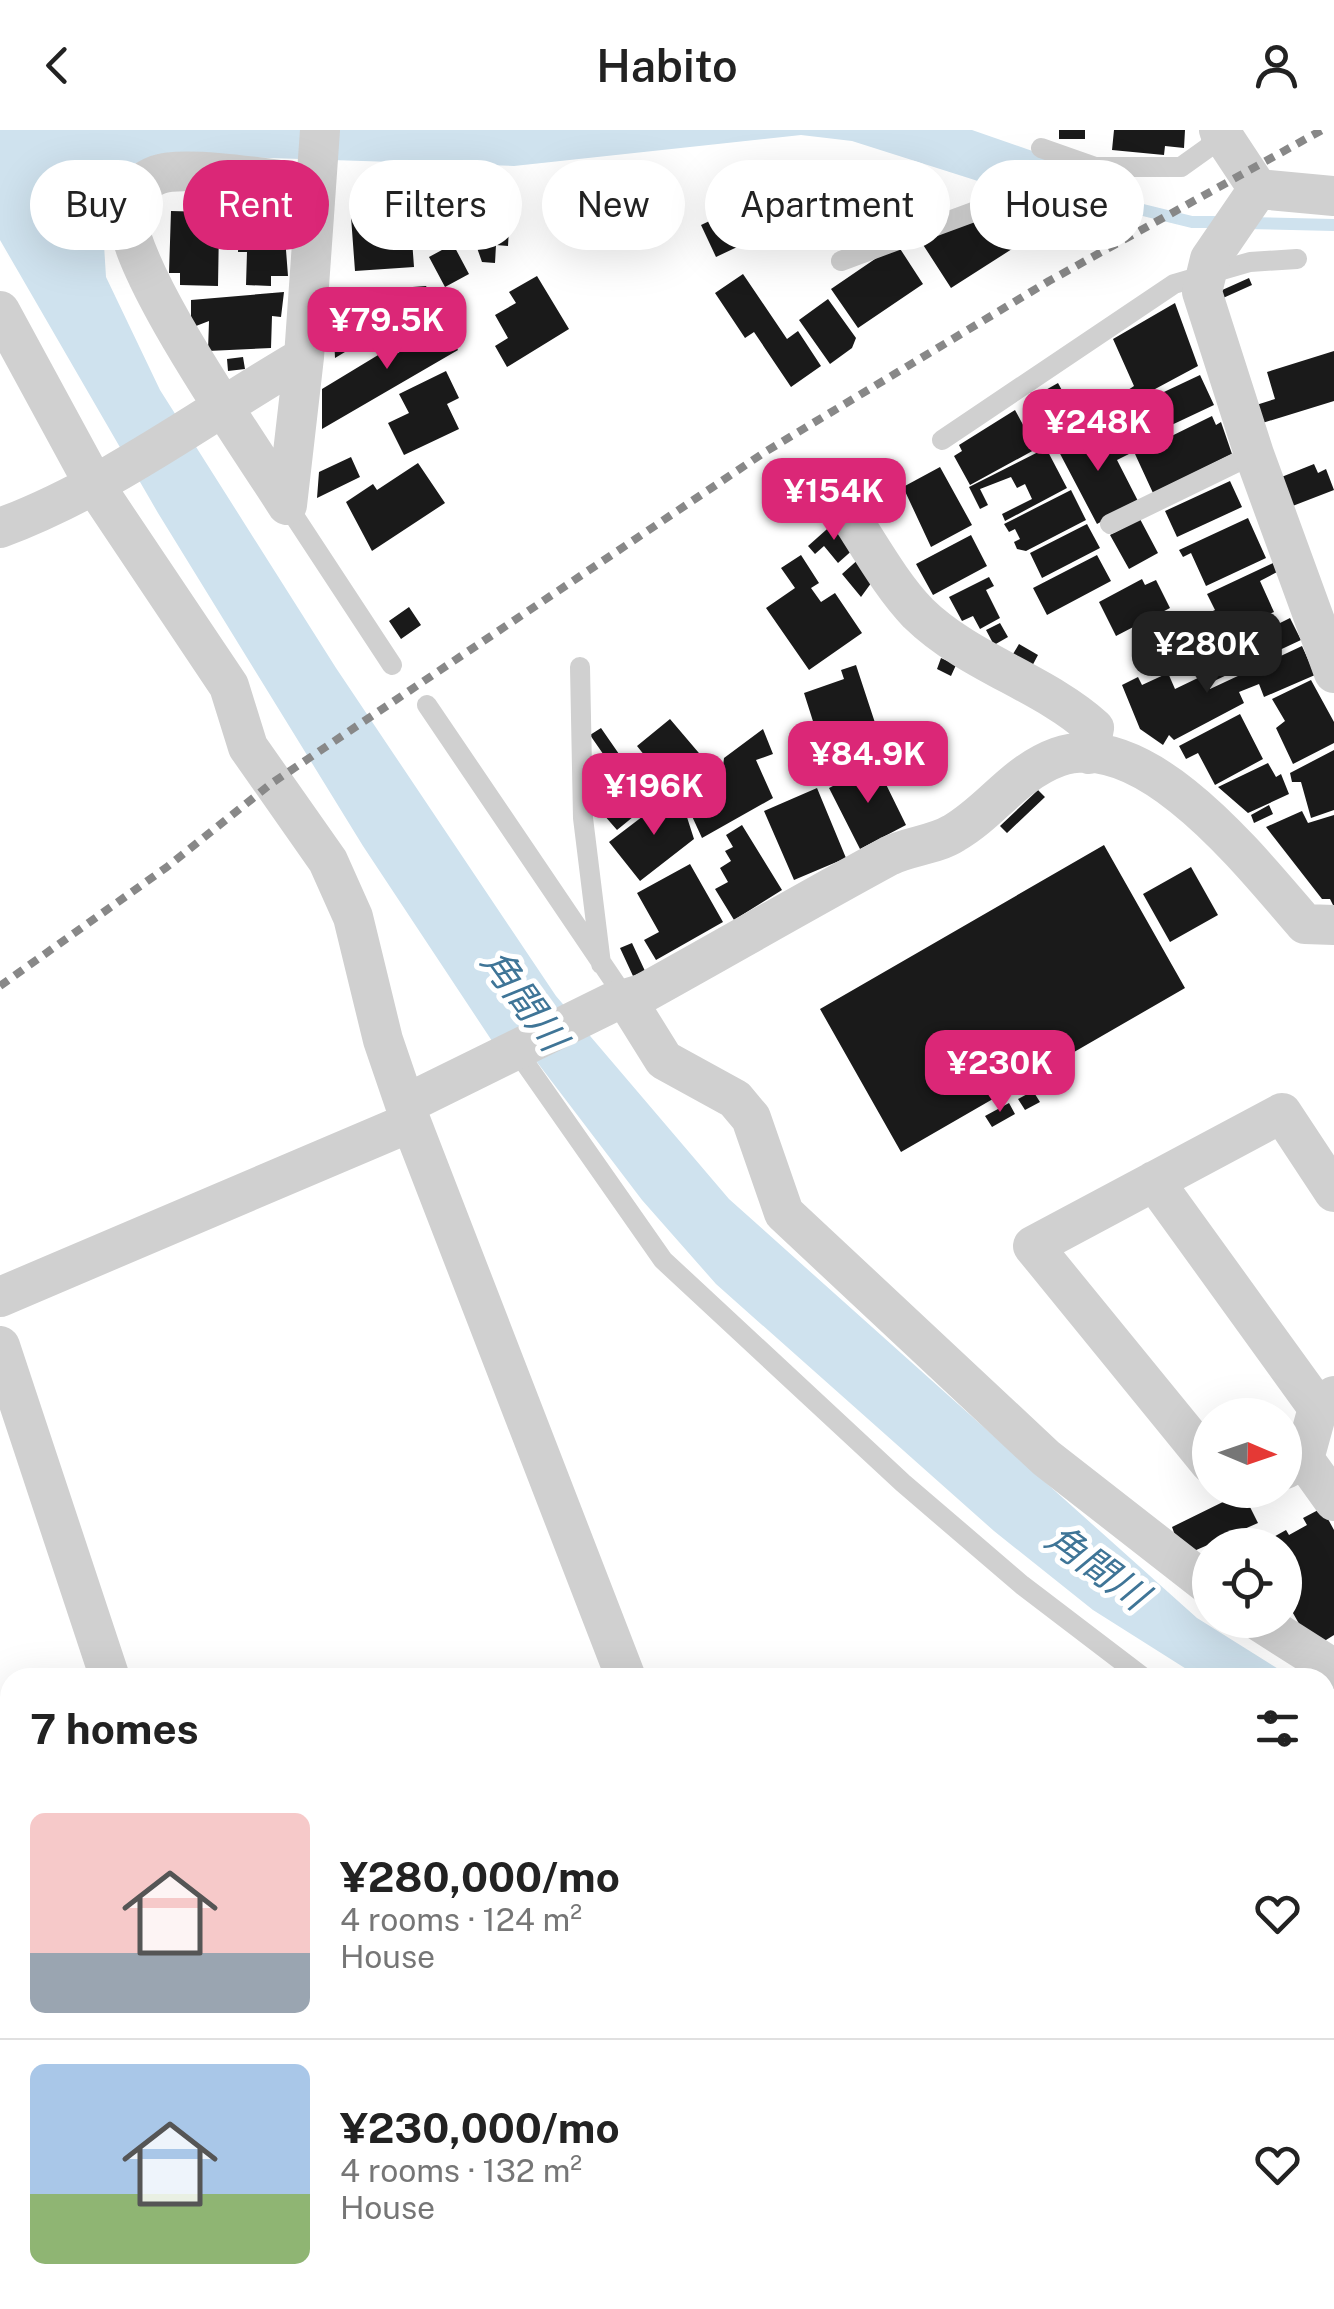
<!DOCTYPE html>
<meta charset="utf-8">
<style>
:root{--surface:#fff;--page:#f2f2f2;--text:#222;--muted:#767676;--line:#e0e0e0;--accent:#db2777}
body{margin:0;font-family:"Public Sans","Noto Sans JP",sans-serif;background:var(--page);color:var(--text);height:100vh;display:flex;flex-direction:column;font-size:38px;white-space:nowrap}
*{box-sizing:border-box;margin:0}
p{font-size:32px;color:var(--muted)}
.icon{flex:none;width:55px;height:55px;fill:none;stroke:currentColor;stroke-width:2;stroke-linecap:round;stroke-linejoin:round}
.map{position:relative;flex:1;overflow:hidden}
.details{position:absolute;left:0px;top:1538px;width:1335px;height:642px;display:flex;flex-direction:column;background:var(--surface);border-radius:30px 30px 0 0;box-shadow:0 10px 40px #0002}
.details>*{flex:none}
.guide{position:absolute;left:30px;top:30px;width:1275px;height:90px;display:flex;gap:20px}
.needle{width:65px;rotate:92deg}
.tools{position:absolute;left:1192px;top:1268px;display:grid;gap:20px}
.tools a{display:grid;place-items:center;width:110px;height:110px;border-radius:50%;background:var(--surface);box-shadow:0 10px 40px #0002;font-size:50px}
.price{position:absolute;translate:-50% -85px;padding:0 22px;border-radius:20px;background:var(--accent);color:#fff;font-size:32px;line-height:65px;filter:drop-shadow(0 2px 5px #0008)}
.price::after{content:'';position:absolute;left:50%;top:60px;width:30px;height:22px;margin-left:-15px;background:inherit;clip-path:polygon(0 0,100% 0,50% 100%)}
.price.active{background:#222;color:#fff}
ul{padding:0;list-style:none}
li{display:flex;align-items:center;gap:30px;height:250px;padding:0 30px}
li+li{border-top:2px solid var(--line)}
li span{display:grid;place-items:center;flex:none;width:280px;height:200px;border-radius:15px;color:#555}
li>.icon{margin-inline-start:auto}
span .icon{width:120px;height:120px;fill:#fffc;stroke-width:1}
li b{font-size:42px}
h2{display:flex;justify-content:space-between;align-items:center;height:120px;padding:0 30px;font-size:42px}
.chip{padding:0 35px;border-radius:45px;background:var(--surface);box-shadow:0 10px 40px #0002;font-size:35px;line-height:90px}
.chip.active{background:var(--accent);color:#fff}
header{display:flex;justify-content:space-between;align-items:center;height:130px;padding:0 30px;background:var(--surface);font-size:45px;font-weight:600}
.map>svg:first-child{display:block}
.water{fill:#cfe2ee}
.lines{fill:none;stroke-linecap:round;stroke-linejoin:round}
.stream{stroke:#cfe2ee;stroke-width:12}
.building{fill:#1a1a1a}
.lane{stroke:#d0d0d0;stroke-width:20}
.street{stroke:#d0d0d0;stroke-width:40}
.secondary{stroke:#bdbdbd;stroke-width:55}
.rail{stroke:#888;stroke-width:8;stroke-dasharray:10 8;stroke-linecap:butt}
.labels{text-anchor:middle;stroke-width:10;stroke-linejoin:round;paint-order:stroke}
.water-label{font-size:38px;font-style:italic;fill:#3f7597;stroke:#fff}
</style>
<header><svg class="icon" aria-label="back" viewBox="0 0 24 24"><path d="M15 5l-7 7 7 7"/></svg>Habito<svg class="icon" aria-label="person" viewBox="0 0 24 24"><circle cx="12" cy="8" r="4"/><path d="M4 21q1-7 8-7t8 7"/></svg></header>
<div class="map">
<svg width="1334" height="2179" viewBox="0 0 1334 2179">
<rect width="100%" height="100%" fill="#fff"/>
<path class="water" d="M0,0h972l149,52 -17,39 -252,-80 -51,-6 -287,31 -334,-11 -44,8 -36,18 6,96 54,113 176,278 220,328 173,203 468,419 94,59h-92l-106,-67 -99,-79 -278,-247 -74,-84 -118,-155 -30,-1 -131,-198 -205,-333 -158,-273z"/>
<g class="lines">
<path class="stream" d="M1098,69l94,23h33
M1245,93l89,2"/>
</g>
<path class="building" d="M1059,0h26v9h-26z
M1114,0h71l-1,18 -19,-2 -1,9 -52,-5z
M875,38l14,52 -31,6 3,10 -52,10 -7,-31 -17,3 -8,-39z
M633,39h15l-1,15h-15z
M914,42l14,25 -24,15 -15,-26z
M405,47h19l1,9h-19z
M466,67l33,2v10l11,1 -2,36 -12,-1 -1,18 -13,-1 -6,-17 -11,-1z
M250,69l43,2 -2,36h-6l3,39h-17v10l-25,-1 1,-33h-9l1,-30h10z
M398,69l2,28 11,-1 3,41 -59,4 -5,-68z
M986,73l26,46 -61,39 -31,-48z
M1001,77l16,8 17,-7 32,11 -44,31 -10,-7 -18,-32z
M737,78l15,32 -36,17 -15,-32z
M171,81l37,1 -1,15h12l-1,59 -38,-1v-12h-11z
M416,83h16v23h-17z
M453,114l16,30 -24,13 -16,-30z
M897,114l26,40 -65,44 -27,-39z
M743,144l44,65 11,-8 23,35 -30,21 -37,-55 -9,6 -30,-45z
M537,146l32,53 -62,38 -12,-21 13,-8 -13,-23 21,-12 -7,-11z
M1249,148l3,7 -29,13 -3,-7z
M426,156l7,13 -98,59 -3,-65z
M284,162l-3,25 -9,-1 -1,32 -63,3 1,-30 -13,5 -5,-6v-20z
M828,169l28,39 -4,10 -22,16 -31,-44z
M1175,173l23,63 -69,37 -4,-11 9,-6 -21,-47z
M446,187l14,23 -6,3 4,7 -136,79v-40l71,-43 5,7 12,-7v-7z
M1334,221v50l-75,23 -6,-18 22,-7 -8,-27z
M243,227l2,12 -17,2 -1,-12z
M446,241l13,27 -12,6 12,25 -55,26 -16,-32 21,-10 -10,-19z
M1200,245l14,30 -68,32 -14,-30z
M1058,253l12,22 12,-6 7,12 21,-11 6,11 -57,30 -24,-45z
M1015,280l21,39 -66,36 -16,-29 8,-5 -3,-6z
M1212,286l4,9 5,-3 11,32 -79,39 -18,-39z
M1096,297l13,24 15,-7 5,10 -12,6 21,41 -41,23 -40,-76z
M1046,318l21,40 -62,33 -3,-7 30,-15 -7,-15 -8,4 -6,-11 -31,12 8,16 -8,4 -11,-22z
M351,327l9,20 -43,21 2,-26z
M418,333l27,40 -73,48 -26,-49 27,-18 4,6z
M1314,334l4,9 8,-4 8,21 -44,17 -11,-29z
M940,337l32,58 -41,22 -28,-60z
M1230,351l12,26 -65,30 -12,-26z
M1071,360l15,30 -60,31 -9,-2 -3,-7 6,-3 -5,-10 -6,3 -5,-8z
M1248,388l18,40 -60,28 -15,-33 -8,4 -4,-7z
M1140,389l18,34 -29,16 -19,-34z
M835,392l21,25 -18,16 -14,-17 -9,8 -7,-8z
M1087,394l13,24 -58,30 -12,-25z
M971,405l16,31 -54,29 -17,-31z
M801,425l18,28 -8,5 10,14 14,-9 27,40 -53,37 -43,-62 29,-20 -14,-20z
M1097,425l14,26 -64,34 -14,-27z
M861,427l16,18 -16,22 -19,-23z
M1273,433l4,9 -17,9 14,31 -14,6 6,12 24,-12 11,22 -87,41 -4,-8 11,-5 -23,-50 17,-8 -8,-16z
M989,447l5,9 -8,4 14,28 -20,11 -7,-13 -11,5 -13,-24z
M1142,449l3,6 11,-5 14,28 -54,28 -17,-34z
M409,477l12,18 -20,14 -12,-18z
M1000,493l8,14 -14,8 -8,-15z
M1019,514l19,11 -8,15 -20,-11z
M1302,516l13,29 -51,22 -5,-13 -20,8 5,11 -70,37 -5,-5 -6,10 -23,-16 -18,-44 16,-8 4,8 26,-12 7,16 27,-13 8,13z
M941,528l15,7 -5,11 -14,-7z
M856,535l25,76 -17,6 3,12 -18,6 -4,-13 -20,7 -21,-66 40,-14 -3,-9z
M1311,550l23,42v21l-41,21 -17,-36 9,-7 -13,-22z
M1240,584l23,45 -48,26 -17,-32 -12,6 -7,-13z
M670,589l34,40 -87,71 -20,-23 17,-13 -11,-13 26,-21 8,10 12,-9 -12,-15z
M601,598l18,26 -11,7 -18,-26z
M763,599l10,25 -17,6 17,38 -71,40 -17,-37 7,-4 -5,-14 36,-17 1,-8z
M1334,620v60l-23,8 -10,-36h-9l-2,-9z
M1268,633l8,14 5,-3 8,20 -41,19 -30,-26z
M876,634l30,61 -46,24 -31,-61z
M817,658l29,70 -52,22 -30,-69z
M1038,660l7,7 -38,36 -7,-7z
M672,664l13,17 9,28 -54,42 -31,-39z
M1269,675l4,9 -19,9 -3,-8z
M1302,681l6,12 26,-8v92l-4,-8h-8l-56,-72z
M742,695l40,65 -48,30 -19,-31 13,-7 -8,-14 11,-7 -6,-10 8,-4 -7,-12z
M1104,715l81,143 -284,164 -81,-143z
M690,734l33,58 -67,38 -12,-20 15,-8 -22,-39z
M1191,737l27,48 -48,27 -27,-48z
M632,813l13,28 -12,5 -13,-28z
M1033,961l7,11 -15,8 -7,-11z
M1009,973l6,11 -23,13 -7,-11z
M1231,1368l15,1 12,24 -64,28 -13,1 -9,-25z
M1322,1378l12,22v105l-16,10 -12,-9 -21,-37v-54h-26l27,-15 3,5 18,-10 -4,-7z"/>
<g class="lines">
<path class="lane" d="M1041,18l54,19
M841,131l254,-94h86l28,-20 6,-17
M942,310l232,-156 76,-22 47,-3
M287,375l105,160
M1110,394l144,-70
M580,537l3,151 18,146
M427,575l199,294
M516,920l147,210 240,223 119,102 122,93"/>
<path class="street" d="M1219,0l39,59 76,7
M1258,59l-48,70 -8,33 52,162 80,219
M0,181l95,175 134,200 19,61 80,114 25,56 30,123 28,82 215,556
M842,374c24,35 47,79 76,109 51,50 125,69 176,115l-5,26
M287,375c-35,-56 -167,-242 -160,-299 2,-15 17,-26 30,-31 26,-11 126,6 159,10
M287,375l17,-148 16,-227
M0,398c108,-40 204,-113 304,-171
M626,869l38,61 71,39 16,19 33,95 262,245 164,128
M406,974l205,-101 31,-9c83,-46 164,-93 247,-138 20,-10 46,-11 65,-23 38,-22 60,-60 104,-76 89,-31 196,109 247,167l29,1
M1154,1051l164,227
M0,1167l411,-175
M0,1216l110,332
M1304,1329l30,42
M1210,1333l-177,-217 249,-133 52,79
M1285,1339l19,-10 14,-51 16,-12
M1257,1490l77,49
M1325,1691l9,16
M847,2170l3,9"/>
<path class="secondary" d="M1325,1603l9,-6
M0,2174l10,-4"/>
<path class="rail" d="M0,856l167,-119 105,-84 493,-331 284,-171 273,-151"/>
</g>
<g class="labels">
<g class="water-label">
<text transform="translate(524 870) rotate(54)" y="13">角間川</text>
<text transform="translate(1097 1437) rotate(36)" y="13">角間川</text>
</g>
</g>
</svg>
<div class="tools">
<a><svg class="needle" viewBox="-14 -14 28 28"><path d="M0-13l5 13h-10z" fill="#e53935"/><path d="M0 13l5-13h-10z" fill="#767676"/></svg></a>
<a><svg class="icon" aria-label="locate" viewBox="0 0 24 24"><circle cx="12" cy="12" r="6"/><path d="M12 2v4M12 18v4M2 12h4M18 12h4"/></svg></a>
</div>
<b class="price" style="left:387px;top:242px">¥79.5K</b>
<b class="price" style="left:1098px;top:344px">¥248K</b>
<b class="price" style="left:834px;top:413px">¥154K</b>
<b class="price active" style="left:1207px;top:566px">¥280K</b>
<b class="price" style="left:868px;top:676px">¥84.9K</b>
<b class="price" style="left:654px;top:708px">¥196K</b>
<b class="price" style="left:1000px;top:985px">¥230K</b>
<div class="guide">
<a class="chip">Buy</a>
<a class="chip active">Rent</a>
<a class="chip">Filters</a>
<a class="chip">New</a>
<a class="chip">Apartment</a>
<a class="chip">House</a>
</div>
<section class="details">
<h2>7 homes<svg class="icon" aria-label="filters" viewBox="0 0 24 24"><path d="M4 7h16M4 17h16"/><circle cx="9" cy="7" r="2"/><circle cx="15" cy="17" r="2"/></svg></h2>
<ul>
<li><span style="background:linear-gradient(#f6c9c9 70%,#9aa5b1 0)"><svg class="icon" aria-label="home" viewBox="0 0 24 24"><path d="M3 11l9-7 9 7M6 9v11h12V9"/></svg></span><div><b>¥280,000/mo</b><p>4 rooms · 124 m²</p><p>House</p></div><svg class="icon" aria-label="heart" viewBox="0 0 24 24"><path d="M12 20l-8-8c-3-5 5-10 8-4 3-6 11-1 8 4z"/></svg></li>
<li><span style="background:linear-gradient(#a9c7e8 65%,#8fb573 0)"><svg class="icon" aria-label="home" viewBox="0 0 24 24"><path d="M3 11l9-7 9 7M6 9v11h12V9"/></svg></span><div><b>¥230,000/mo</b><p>4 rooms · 132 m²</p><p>House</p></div><svg class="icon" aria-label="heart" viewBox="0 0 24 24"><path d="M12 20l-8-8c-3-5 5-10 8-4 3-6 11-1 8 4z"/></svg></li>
</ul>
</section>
</div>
